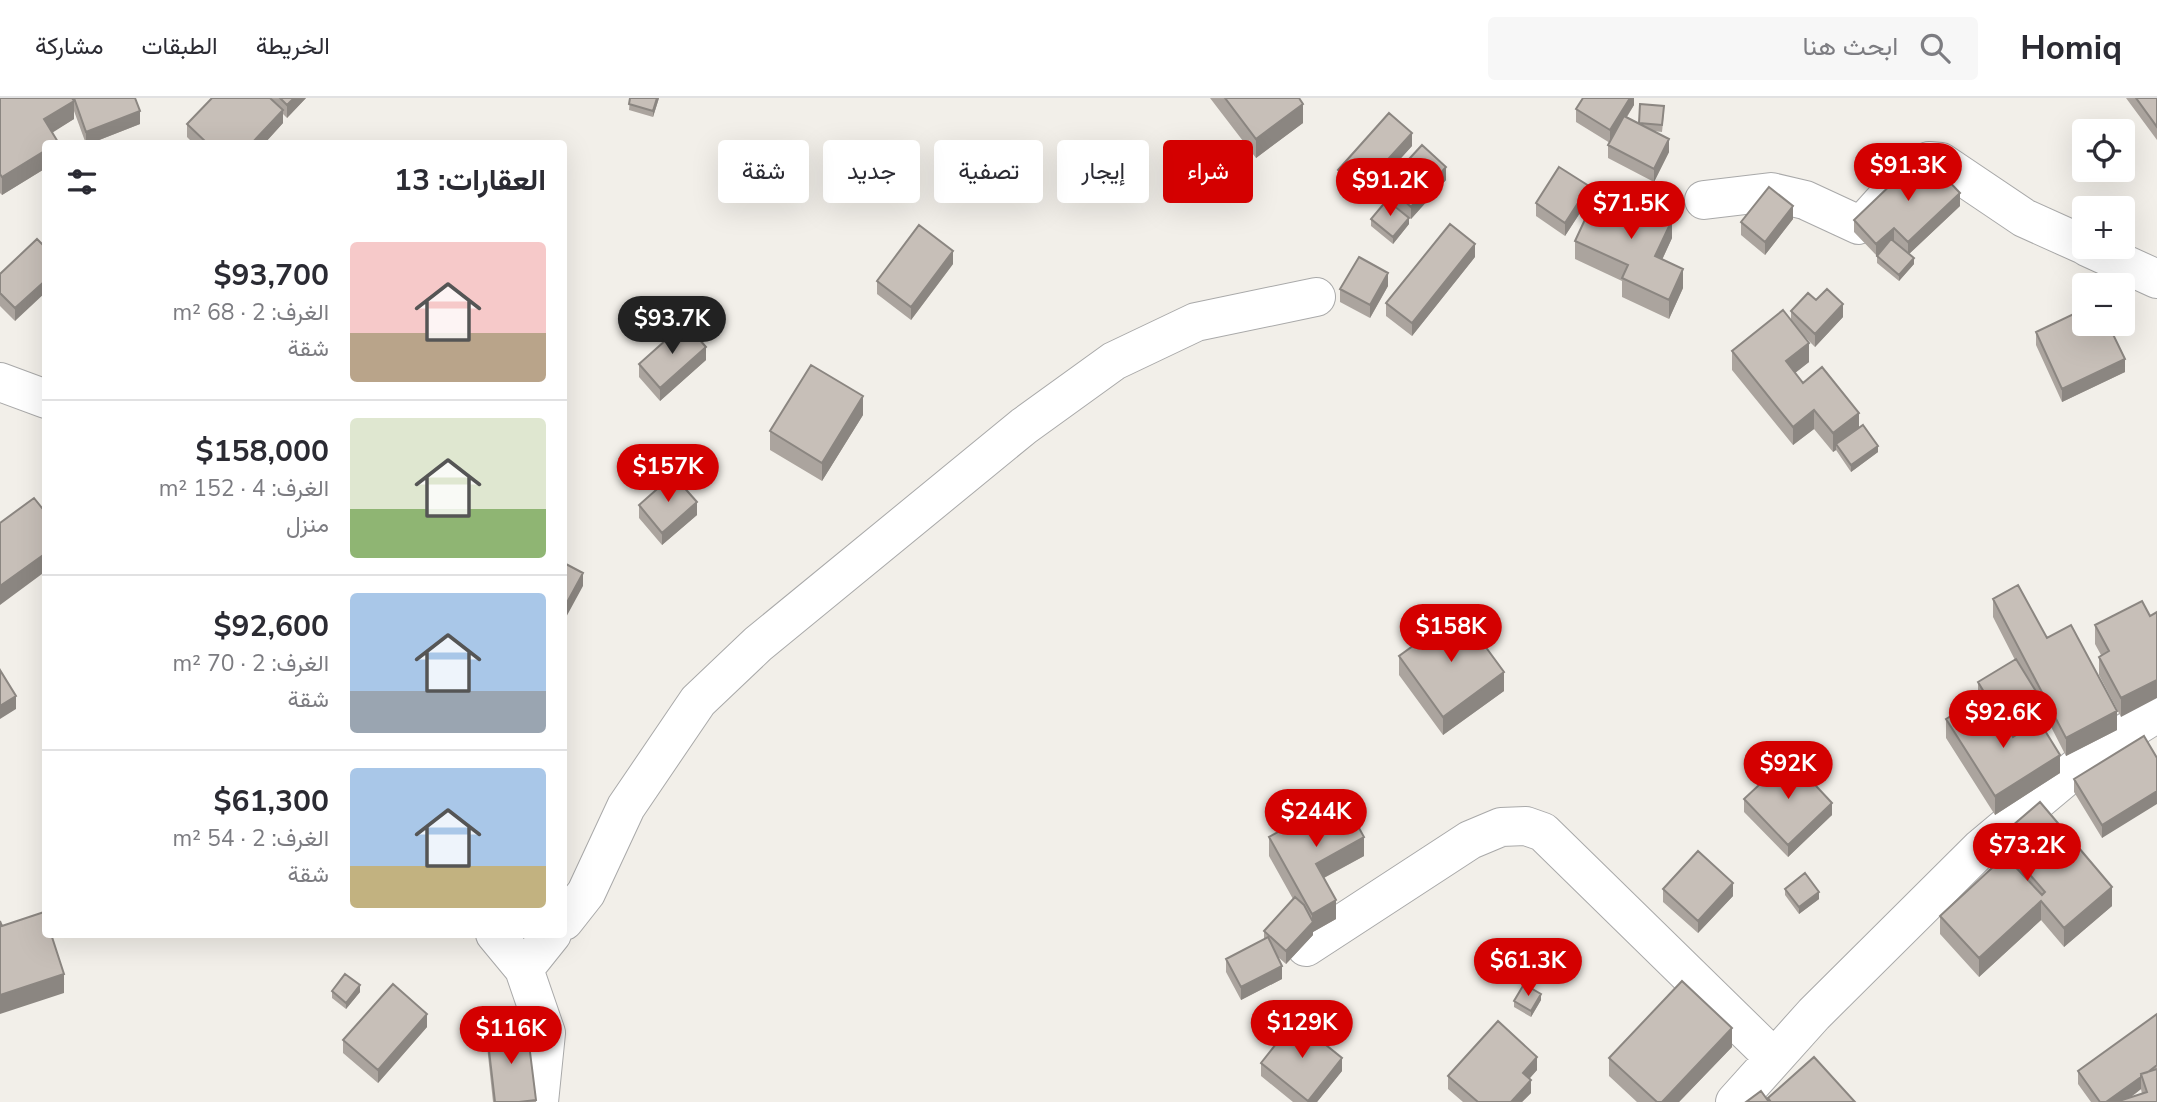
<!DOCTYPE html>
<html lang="ar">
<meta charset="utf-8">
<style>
:root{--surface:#fff;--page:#f7f7f7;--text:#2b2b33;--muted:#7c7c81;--line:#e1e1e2;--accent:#d40000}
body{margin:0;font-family:"Nunito Sans",Vazirmatn,sans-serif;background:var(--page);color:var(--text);direction:rtl;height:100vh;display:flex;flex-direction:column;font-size:26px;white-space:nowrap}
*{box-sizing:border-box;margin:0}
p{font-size:23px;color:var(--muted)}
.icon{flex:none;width:38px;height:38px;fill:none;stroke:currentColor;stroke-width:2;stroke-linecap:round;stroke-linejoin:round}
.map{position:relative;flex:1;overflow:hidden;direction:ltr}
.drawer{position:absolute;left:42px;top:42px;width:525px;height:798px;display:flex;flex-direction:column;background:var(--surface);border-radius:7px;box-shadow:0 7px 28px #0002;direction:rtl}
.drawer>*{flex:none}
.top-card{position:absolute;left:588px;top:42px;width:665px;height:63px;direction:rtl;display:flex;gap:14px}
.controls{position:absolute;left:2072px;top:21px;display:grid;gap:14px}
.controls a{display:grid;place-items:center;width:63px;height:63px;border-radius:7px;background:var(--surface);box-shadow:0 7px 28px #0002;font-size:35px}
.price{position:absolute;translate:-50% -60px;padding:0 16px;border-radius:24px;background:var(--accent);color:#fff;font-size:23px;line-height:46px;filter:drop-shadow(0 2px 4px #0008)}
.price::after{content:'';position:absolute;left:50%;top:42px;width:21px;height:16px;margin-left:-10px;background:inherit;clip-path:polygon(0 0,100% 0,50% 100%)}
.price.selected{background:#222;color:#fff}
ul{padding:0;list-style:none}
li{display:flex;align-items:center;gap:21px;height:175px;padding:0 21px}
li+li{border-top:2px solid var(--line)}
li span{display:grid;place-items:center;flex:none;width:196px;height:140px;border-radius:7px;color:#555}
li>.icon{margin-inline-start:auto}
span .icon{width:84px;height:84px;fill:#fffc;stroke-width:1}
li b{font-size:30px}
h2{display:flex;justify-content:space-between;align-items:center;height:84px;padding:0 21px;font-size:30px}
.tag{padding:0 24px;border-radius:7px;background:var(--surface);box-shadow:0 7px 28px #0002;font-size:24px;line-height:63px}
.tag.selected{background:var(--accent);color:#fff}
header{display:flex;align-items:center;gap:42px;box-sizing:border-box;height:98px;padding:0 35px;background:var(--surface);border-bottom:2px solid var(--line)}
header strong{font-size:33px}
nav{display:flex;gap:38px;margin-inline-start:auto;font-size:24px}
.search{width:490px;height:63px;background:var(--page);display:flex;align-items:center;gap:18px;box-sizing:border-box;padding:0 24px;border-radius:7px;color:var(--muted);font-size:26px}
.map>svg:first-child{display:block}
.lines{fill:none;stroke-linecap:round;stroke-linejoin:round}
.street-casing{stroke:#a9a9a9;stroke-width:40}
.street{stroke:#fff;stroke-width:38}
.wall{fill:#aba49e;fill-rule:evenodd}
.shaded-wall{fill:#8b8681}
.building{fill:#c7bfb8;stroke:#8b8681;stroke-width:2}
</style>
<header>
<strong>Homiq</strong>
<div class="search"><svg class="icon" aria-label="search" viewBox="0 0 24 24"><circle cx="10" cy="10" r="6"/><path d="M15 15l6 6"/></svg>ابحث هنا</div>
<nav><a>الخريطة</a><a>الطبقات</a><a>مشاركة</a></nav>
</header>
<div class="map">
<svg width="2157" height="1004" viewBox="0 0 2157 1004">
<rect width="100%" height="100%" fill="#f2efe9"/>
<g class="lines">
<defs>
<path id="street" d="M1704,102l67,-8 34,8 54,25 10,-8 46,-51 14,-5 12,1 83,56 60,27
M2087,149l70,32
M0,284l46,17
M564,823l22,-28 40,-86 72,-106 60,-57 266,-218 90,-65 82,-39 120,-25
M495,836l29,35 22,64 -7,69
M1306,849l164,-107 31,-13 25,-1 17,6 231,226
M524,871l28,-35
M1735,1004l79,-88 167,-166 117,-98 59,-37"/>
</defs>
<use href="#street" class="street-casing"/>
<use href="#street" class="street"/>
</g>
<path class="wall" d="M0,0h135l5,26 -51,20h-3l-12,-33v8l-22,13 6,12h-12v24l-44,27 -2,-2z
M212,0h94l-19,20 -4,-4v9l-19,21h-70l-7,-7v-13z
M630,0h29l-6,19 -24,-7z
M1210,0h89l4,25 -47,35z
M1634,0v7l-7,12 12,6 25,-11 -2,20 -9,-1 16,21 -15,30 -46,-24v-13l2,-2 -34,-21v-13z
M2126,0h31v42z
M1412,48l-52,57 -22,-20v-13z
M1446,82l-35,39 -2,-1v6l-16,20 -22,-18v-7l37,-2 -22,-20v-13z
M1589,101l-24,37 -29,-20v-13z
M1960,108l-51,48 5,10 -15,17 -22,-18v-7l-23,-24v-12z
M1793,121l-28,36 -24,-20v-13z
M1672,140l-10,22 21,28 -14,31 -47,-22v-16l-47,-22v-18z
M46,150l-31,73 -15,-15v-32z
M1475,159l-63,79 -26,-20v-13z
M953,166l-42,56 -34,-26v-13z
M1388,188l-18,32 -30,-16v-13z
M1816,202l27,17 -28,30 -10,-10 4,25 -14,11 8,10 56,45 19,24 -27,20 -15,-22 -3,2 -19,-23 -21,16 -61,-75v-19l59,-31v-9z
M2036,234l89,40 -63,30 -26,-57z
M706,262l-46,41 -21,-24v-13z
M863,317l-41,66 -52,-31v-19z
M639,407l58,10 -35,30 -23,-27z
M1993,501l54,39 70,92 -51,26 -19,-37v3l-5,3 18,48 -65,42 -49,-77v-19l40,13 10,-6 -18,-31v-13l37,-22 -22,-43z
M2142,503l-21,116 -22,-42v-18l2,-2 -6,-11v-19z
M1399,558l105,35 -61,44 -44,-60z
M2157,660l-55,80 -28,-46v-13z
M1744,701l88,16 -44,42 -44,-45z
M1269,739l95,19 -40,22 12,41 -23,13v3l-27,29 -8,-7 4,22 -41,21 -15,-28v-13l38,-20v-8l29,-32 -24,-43z
M1998,740l114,68 -48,41 -23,-27 -62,57 -39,-43v-18l61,-57 -3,-3z
M1663,791l70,7 -35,37 -35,-31z
M1785,791l34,10 -20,15 -14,-19z
M332,893l28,1 -14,17 -14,-11z
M1541,902l-10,17 -17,-10v-6z
M2157,916v88h-66l-13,-18v-13zM2141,991l1,5 -12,4z
M427,929l-49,56 -35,-30v-13z
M527,930l9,74h-43l-6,-56v-13z
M1732,949l-53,55h-42l-28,-26v-18z
M1261,965l81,8 -25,31h-24l-32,-26z
M1537,972l-8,9 2,14 -9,9h-59l-15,-13v-13z"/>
<path class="shaded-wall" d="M294,0h12l-19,20v-13z
M657,0h2l-6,19v-6z
M1630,0h4v7l-24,38v-13z
M74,3v18l-30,19v-19z
M1303,6v19l-47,35v-19z
M283,12v13l-19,21h-13z
M140,13v13l-51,20h-3v-12z
M1412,35v13l-52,57v-13z
M1669,41v13l-15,30v-13z
M46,52v18l-44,27v-18z
M1446,69v13l-35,39v-12z
M1589,88v13l-24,37v-13z
M1960,95v13l-52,49v-13z
M1793,108v13l-28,36v-13z
M1409,120v6l-16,20v-7z
M1672,122v18l-17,37v-19z
M1894,130v13l-18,16v-13z
M1475,146v13l-63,79v-13z
M953,153v13l-42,56v-13z
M1914,160v6l-15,17v-6z
M1683,171v19l-14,31v-19z
M1388,175v13l-18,32v-13z
M46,182v12l-31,29v-13z
M1843,206v13l-28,30v-13z
M1809,245v19l-23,18v-19z
M706,249v13l-46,41v-13z
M2125,261v13l-63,30v-13z
M863,298v19l-41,66v-18z
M1814,312v19l-21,16v-18z
M1859,315v18l-23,13v6l-3,2v-19z
M1878,348v6l-27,20v-7z
M697,404v13l-35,30v-12z
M46,455v18l-46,34v-19z
M583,475v13l-19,35v-13z
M1504,574v19l-61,44v-18z
M2157,582v18l-36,19v-19z
M16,598v13l-16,10v-13z
M2047,611v13l-38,23v-13z
M2117,613v19l-51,26v-18z
M2060,657v18l-65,42v-19z
M2157,693v13l-55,34v-13z
M1832,705v12l-44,42v-12z
M1364,739v19l-48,26v-18z
M1733,785v13l-35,37v-12z
M2112,789v19l-48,41v-19z
M1819,794v7l-20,15v-7z
M1336,802v19l-23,13v3l-27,29v-13l26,-28v-9z
M2041,803v19l-62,57v-19z
M1282,868v13l-41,21v-13z
M64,876v19l-64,21v-19z
M360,887v7l-14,17v-6z
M1541,896v6l-10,17v-6z
M427,916v13l-49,56v-13z
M1732,930v19l-53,55h-17z
M1537,959v13l-14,16v-13z
M1342,960v13l-25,31h-9v-1z
M2141,979v12l-17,13 -2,-2v2h-16z
M1531,982v13l-9,9h-11z"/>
<path class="building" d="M0,0h72l2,3 -30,18 14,23 -2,2h-10v6l-44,27 -2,-3z
M74,0h61l5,13 -54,21z
M212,0h58l13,12 -32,34h-43l-21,-20z
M280,0h14l-7,7z
M630,0h27l-4,13 -24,-7z
M1225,0h74l4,6 -47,35z
M1583,0h47l-20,32 -34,-21z
M2136,0h21v29z
M1640,6l24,2 -2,19 -23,-2z
M1389,15l23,20 -52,57 -22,-20z
M1624,18l45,23 -15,30 -46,-24z
M1422,47l24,22 -35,40 -25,-23z
M1923,56l37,39 -52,49 -14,-14 -18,16 -22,-24z
M1559,69l30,19 -24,37 -29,-20z
M1600,89l72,33 -17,36 28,13 -14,31 -47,-22 6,-13 -53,-24z
M1769,89l24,19 -28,36 -24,-20z
M1387,102l22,18 -16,19 -22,-18z
M1450,126l25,20 -63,79 -26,-20z
M919,127l34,26 -42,56 -34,-26z
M37,141l9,9v32l-31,28 -15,-15v-19z
M1891,141l23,19 -15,17 -22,-19z
M1359,159l29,16 -18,32 -30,-16z
M1827,191l16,15 -28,30 -24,-23 17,-18 8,7z
M2084,211v15h24l17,35 -63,30 -26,-57z
M1783,212l26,33 -23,18 17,22 19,-16 37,46 -26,20 -19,-23 -21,17 -61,-76z
M685,225l21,24 -46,41 -21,-24z
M811,267l52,31 -41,67 -52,-32z
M1863,327l15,21 -27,19 -15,-21z
M673,377l24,27 -35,31 -23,-28z
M34,400l12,15v40l-46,33v-63z
M564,465l19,10 -19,35z
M2018,487l29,53 24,-13 46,86 -51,27 -73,-139z
M2142,503l8,15 7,-4v68l-36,18 -22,-41 10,-6 -14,-26z
M1460,514l44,60 -61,45 -44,-61z
M2016,561l31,50 -37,23 -7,-11 -1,1 -24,-40z
M0,572l16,26 -16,10z
M1969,607l17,27 17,-11 10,16 26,-16 21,34 -65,41 -49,-77z
M2144,638l13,22v33l-55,34 -28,-46z
M1789,659l43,46 -44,42 -44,-46z
M1342,699l22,40 -48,27 20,36 -24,14 -43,-77z
M2040,704l72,85 -48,41 -23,-27 -62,57 -39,-42 65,-60 37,39 3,-3 -47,-54z
M1698,753l35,32 -35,38 -35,-32z
M1805,775l14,19 -20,15 -14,-18z
M1295,799l9,8 9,17 -27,29 -22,-20z
M44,814l2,5v17h5l13,40 -64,21v-74l2,5z
M1268,839l14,29 -41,21 -15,-28z
M345,876l15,11 -14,18 -14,-12z
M1682,883l50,47 -70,74h-5l-48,-44z
M393,886l34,30 -49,56 -35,-30z
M1524,886l17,10 -10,17 -17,-10z
M2157,916v51l-9,7 -7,2v3l-35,25h-6l-22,-31z
M1295,922l47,38 -34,43 -47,-38z
M1498,923l39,36 -14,16 8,7 -20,22h-33l-30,-26z
M527,930l9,72 -17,2h-24l-8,-69z
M1814,959l41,45h-84l-3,-4z
M2157,971v33h-34l-1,-2 25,-8 -6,-18z
M1761,993l8,11h-23z"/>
</svg>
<div class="controls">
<a><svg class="icon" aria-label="locate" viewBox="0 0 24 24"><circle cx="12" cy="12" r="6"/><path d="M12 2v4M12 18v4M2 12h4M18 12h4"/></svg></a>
<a>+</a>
<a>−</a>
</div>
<b class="price" style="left:1908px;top:105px">$91.3K</b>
<b class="price" style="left:1390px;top:120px">$91.2K</b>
<b class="price" style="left:1631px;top:143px">$71.5K</b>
<b class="price selected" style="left:672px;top:258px">$93.7K</b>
<b class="price" style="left:668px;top:406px">$157K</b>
<b class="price" style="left:1451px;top:566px">$158K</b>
<b class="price" style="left:2003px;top:652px">$92.6K</b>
<b class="price" style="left:1788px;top:703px">$92K</b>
<b class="price" style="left:1316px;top:751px">$244K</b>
<b class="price" style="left:2027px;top:785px">$73.2K</b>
<b class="price" style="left:1528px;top:900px">$61.3K</b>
<b class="price" style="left:1302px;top:962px">$129K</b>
<b class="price" style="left:511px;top:968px">$116K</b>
<div class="top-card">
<a class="tag selected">شراء</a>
<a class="tag">إيجار</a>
<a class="tag">تصفية</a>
<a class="tag">جديد</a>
<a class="tag">شقة</a>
</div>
<section class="drawer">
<h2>العقارات: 13<svg class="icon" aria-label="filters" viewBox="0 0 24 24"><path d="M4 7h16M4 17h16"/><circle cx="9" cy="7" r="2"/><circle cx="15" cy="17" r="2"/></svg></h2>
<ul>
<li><span style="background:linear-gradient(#f6c9c9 65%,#b9a48a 0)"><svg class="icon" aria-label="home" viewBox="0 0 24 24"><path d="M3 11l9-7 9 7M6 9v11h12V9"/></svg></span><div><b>$93,700</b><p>الغرف: 2 · 68 m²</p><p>شقة</p></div></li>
<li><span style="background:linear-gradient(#dfe7d0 65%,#8fb573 0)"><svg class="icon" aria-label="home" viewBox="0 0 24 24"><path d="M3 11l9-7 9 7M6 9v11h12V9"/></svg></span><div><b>$158,000</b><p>الغرف: 4 · 152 m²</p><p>منزل</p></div></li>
<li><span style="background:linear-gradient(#a9c7e8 70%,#9aa5b1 0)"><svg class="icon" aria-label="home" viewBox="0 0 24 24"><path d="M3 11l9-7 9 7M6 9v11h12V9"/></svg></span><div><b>$92,600</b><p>الغرف: 2 · 70 m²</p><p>شقة</p></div></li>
<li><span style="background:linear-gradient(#a9c7e8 70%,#c2b280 0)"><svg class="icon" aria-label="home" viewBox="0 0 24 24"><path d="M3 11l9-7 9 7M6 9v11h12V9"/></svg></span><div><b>$61,300</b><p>الغرف: 2 · 54 m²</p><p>شقة</p></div></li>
</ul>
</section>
</div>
